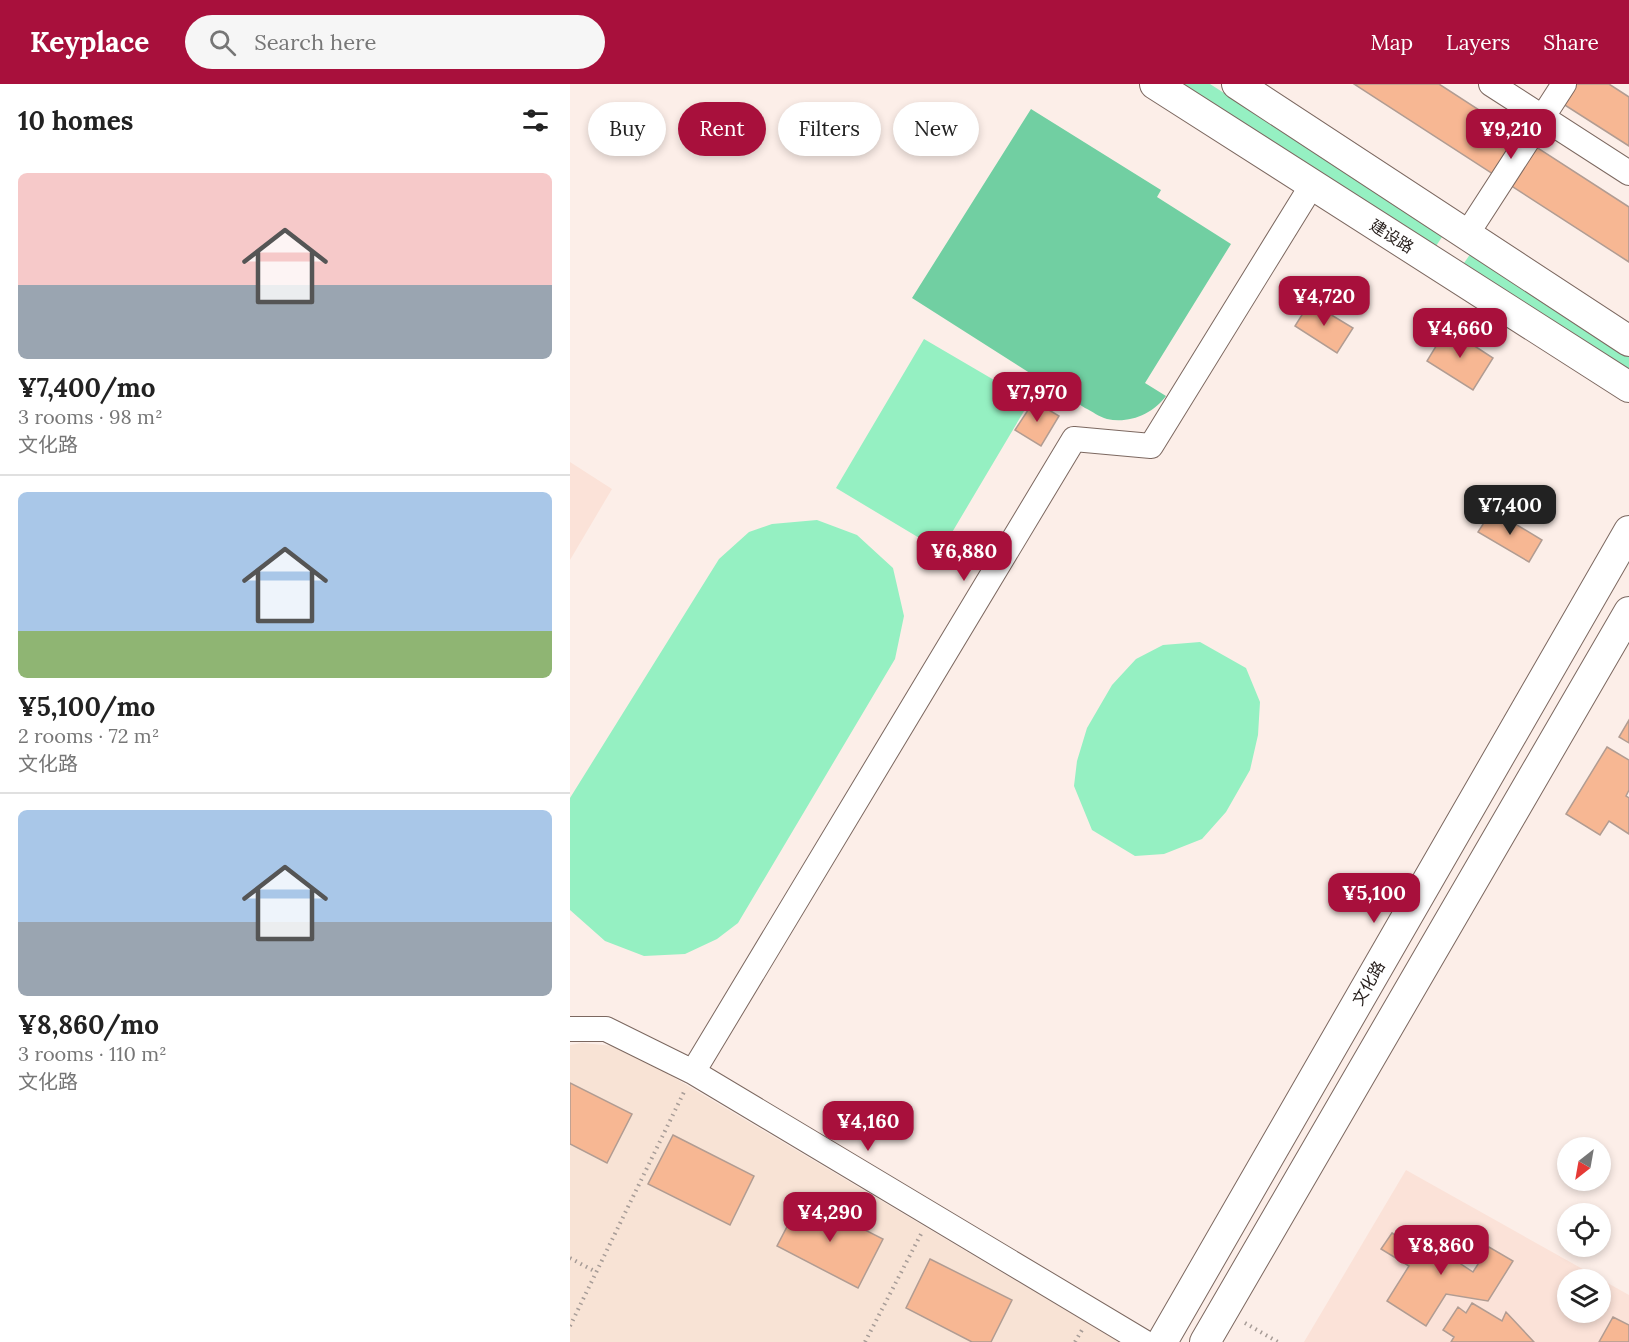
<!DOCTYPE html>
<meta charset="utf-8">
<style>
:root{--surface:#fff;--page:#f6f6f6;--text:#222;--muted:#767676;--line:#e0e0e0;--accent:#a8103c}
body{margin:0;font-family:Lora,"Noto Sans SC",serif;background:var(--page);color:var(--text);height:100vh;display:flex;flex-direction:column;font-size:22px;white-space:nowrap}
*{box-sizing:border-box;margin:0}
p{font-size:20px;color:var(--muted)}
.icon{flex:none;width:33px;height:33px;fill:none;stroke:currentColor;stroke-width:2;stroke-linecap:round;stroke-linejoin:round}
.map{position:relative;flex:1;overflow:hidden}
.sheet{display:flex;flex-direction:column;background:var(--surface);width:570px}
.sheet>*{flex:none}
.guide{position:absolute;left:18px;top:18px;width:570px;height:54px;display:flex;gap:12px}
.needle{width:39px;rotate:211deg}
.fabs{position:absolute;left:987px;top:1053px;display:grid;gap:12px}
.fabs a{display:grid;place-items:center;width:54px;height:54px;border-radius:50%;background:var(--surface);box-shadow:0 3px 9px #0003;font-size:30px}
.price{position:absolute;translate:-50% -51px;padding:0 14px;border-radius:12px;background:var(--accent);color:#fff;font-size:20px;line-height:39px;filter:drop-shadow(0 2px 3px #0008)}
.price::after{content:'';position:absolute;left:50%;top:36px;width:18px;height:14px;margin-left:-9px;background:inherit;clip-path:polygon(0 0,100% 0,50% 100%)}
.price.on{background:#222;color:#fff}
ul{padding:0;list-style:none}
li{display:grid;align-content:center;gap:12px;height:318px;padding:0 18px}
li+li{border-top:2px solid var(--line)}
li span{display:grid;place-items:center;height:186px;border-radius:9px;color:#555}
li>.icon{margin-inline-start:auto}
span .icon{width:108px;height:108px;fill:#fffc;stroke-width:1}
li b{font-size:26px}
h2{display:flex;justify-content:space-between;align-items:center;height:72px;padding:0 18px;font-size:26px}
.pill{padding:0 21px;border-radius:27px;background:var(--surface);box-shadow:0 3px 9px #0003;font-size:21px;line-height:54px}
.pill.on{background:var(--accent);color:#fff}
header{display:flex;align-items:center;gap:36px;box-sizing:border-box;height:84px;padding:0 30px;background:var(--accent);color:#fff}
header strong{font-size:28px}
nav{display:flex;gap:33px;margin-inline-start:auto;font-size:21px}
.search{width:420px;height:54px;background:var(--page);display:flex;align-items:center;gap:15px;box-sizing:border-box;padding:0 21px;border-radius:33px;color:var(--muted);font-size:22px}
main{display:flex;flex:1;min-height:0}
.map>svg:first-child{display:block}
.commercial{fill:#f8e3d5}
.built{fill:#fbe2d8;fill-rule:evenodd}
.green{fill:#95f0c2}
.forest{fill:#71cfa2}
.building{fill:#f7b793;stroke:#b19c92;stroke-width:1.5}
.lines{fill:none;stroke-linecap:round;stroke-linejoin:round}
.minor-casing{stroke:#7c6860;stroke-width:26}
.tertiary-casing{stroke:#7c6860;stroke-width:32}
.path{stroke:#a79c97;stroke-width:4;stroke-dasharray:1.5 4.5;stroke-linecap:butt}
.minor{stroke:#fff;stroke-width:24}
.tertiary{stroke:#fff;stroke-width:30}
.labels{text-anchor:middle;stroke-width:5;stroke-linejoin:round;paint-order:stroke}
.street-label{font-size:16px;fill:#241c19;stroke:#fff}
</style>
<header>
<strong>Keyplace</strong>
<div class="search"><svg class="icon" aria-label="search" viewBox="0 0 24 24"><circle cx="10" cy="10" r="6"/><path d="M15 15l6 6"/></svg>Search here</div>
<nav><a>Map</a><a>Layers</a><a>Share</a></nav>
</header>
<main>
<section class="sheet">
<h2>10 homes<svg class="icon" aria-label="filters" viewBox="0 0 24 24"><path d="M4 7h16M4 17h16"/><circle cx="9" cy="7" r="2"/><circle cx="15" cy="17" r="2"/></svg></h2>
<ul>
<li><span style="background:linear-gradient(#f6c9c9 60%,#9aa5b1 0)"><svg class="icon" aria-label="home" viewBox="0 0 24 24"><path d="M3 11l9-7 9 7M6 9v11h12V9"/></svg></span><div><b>¥7,400/mo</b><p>3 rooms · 98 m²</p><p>文化路</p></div></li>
<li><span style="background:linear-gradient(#a9c7e8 75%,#8fb573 0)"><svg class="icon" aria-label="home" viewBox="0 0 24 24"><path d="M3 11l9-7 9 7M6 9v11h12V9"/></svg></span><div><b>¥5,100/mo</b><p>2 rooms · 72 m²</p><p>文化路</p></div></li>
<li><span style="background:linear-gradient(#a9c7e8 60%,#9aa5b1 0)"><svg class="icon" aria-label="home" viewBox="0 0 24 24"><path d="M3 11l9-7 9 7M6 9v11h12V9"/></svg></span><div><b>¥8,860/mo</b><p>3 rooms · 110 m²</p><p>文化路</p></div></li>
</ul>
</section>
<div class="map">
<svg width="1059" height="1258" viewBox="0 0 1059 1258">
<rect width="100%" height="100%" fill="#fceee8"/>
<path class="commercial" d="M12,959l33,3 23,10 481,286h-549v-297z"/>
<path class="built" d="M0,378l42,27 -42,71z
M836,1086l223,125v47h-325zM998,1196h32v32h-32z"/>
<path class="green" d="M613,0h27l234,150 -8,12z
M901,169l158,104v15l-165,-109z
M354,255l106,62 -89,150 -105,-63z
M247,436l40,15 36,33 11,48 -9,43 -157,264 -21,16 -32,15 -41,2 -39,-15 -35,-31v-112l149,-239 30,-27 23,-8z
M630,558l46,26 14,34 -2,33 -8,35 -24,42 -24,27 -38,15 -29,2 -43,-26 -18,-44 3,-25 10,-33 25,-43 24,-26 27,-14z"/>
<path class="forest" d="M461,25l130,81 -4,7 74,47 -86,139 21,13c-13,18 -37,28 -59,23 -8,-2 -15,-8 -22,-11l-173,-110z"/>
<path class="building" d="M784,0h85l190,123v55z
M1002,0h37l20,13v49l-69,-44z
M740,218l43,26 -16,25 -42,-27z
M877,244l46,30 -20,32 -46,-29z
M464,317l25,15 -18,30 -26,-16z
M922,426l50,30 -13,22 -51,-30z
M1059,636v23l-10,-6z
M1037,663l22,13v30l-3,6 3,2v36l-20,-13 -9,14 -34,-21z
M0,999l62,31 -25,49 -37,-19z
M103,1051l81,41 -24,49 -82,-41z
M232,1114l81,41 -25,49 -81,-42z
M822,1149l29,19 12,-19 34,21 -6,10 12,8 16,-25 24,14 -25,40 -42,-7 -20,32 -39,-25 22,-35 -28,-17z
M360,1175l82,41 -21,42h-19l-66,-34z
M902,1219l30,18 4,-9 28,30h-83l3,-5 -11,-7 15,-23 8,6z
M1043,1233l16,8v17h-30z"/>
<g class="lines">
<defs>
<path id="minor" d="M921,0l138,89
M897,150l97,-150
M0,945h36l87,43 451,270
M123,988l381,-633 77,7 161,-261"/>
<path id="tertiary" d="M585,0l474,303
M667,0l392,257
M592,1258l467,-811
M635,1258l424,-730"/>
</defs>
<use href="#minor" class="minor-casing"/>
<use href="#tertiary" class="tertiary-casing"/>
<path class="path" d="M0,1174l26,14
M675,1239l33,19
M0,1242l114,-234
M295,1258l56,-108
M505,1258l7,-12"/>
<use href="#minor" class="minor"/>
<use href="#tertiary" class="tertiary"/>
</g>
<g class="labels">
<g class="street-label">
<text transform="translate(822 152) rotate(32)" y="6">建设路</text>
<text transform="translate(798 899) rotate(-60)" y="6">文化路</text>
</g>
</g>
</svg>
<div class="fabs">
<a><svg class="needle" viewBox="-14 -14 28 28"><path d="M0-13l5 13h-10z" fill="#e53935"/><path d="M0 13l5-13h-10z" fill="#767676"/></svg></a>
<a><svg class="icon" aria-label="locate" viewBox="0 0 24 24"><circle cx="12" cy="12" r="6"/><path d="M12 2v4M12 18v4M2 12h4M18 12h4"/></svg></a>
<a><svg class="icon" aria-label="layers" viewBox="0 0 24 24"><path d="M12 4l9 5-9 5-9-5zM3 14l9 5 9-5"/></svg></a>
</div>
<b class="price" style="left:941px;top:76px">¥9,210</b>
<b class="price" style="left:754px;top:243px">¥4,720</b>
<b class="price" style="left:890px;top:275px">¥4,660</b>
<b class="price" style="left:467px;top:339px">¥7,970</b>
<b class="price on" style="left:940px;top:452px">¥7,400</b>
<b class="price" style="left:394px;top:498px">¥6,880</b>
<b class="price" style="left:804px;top:840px">¥5,100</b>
<b class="price" style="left:298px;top:1068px">¥4,160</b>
<b class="price" style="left:260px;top:1159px">¥4,290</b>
<b class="price" style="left:871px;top:1192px">¥8,860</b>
<div class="guide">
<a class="pill">Buy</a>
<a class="pill on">Rent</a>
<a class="pill">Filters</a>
<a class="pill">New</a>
</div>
</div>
</main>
